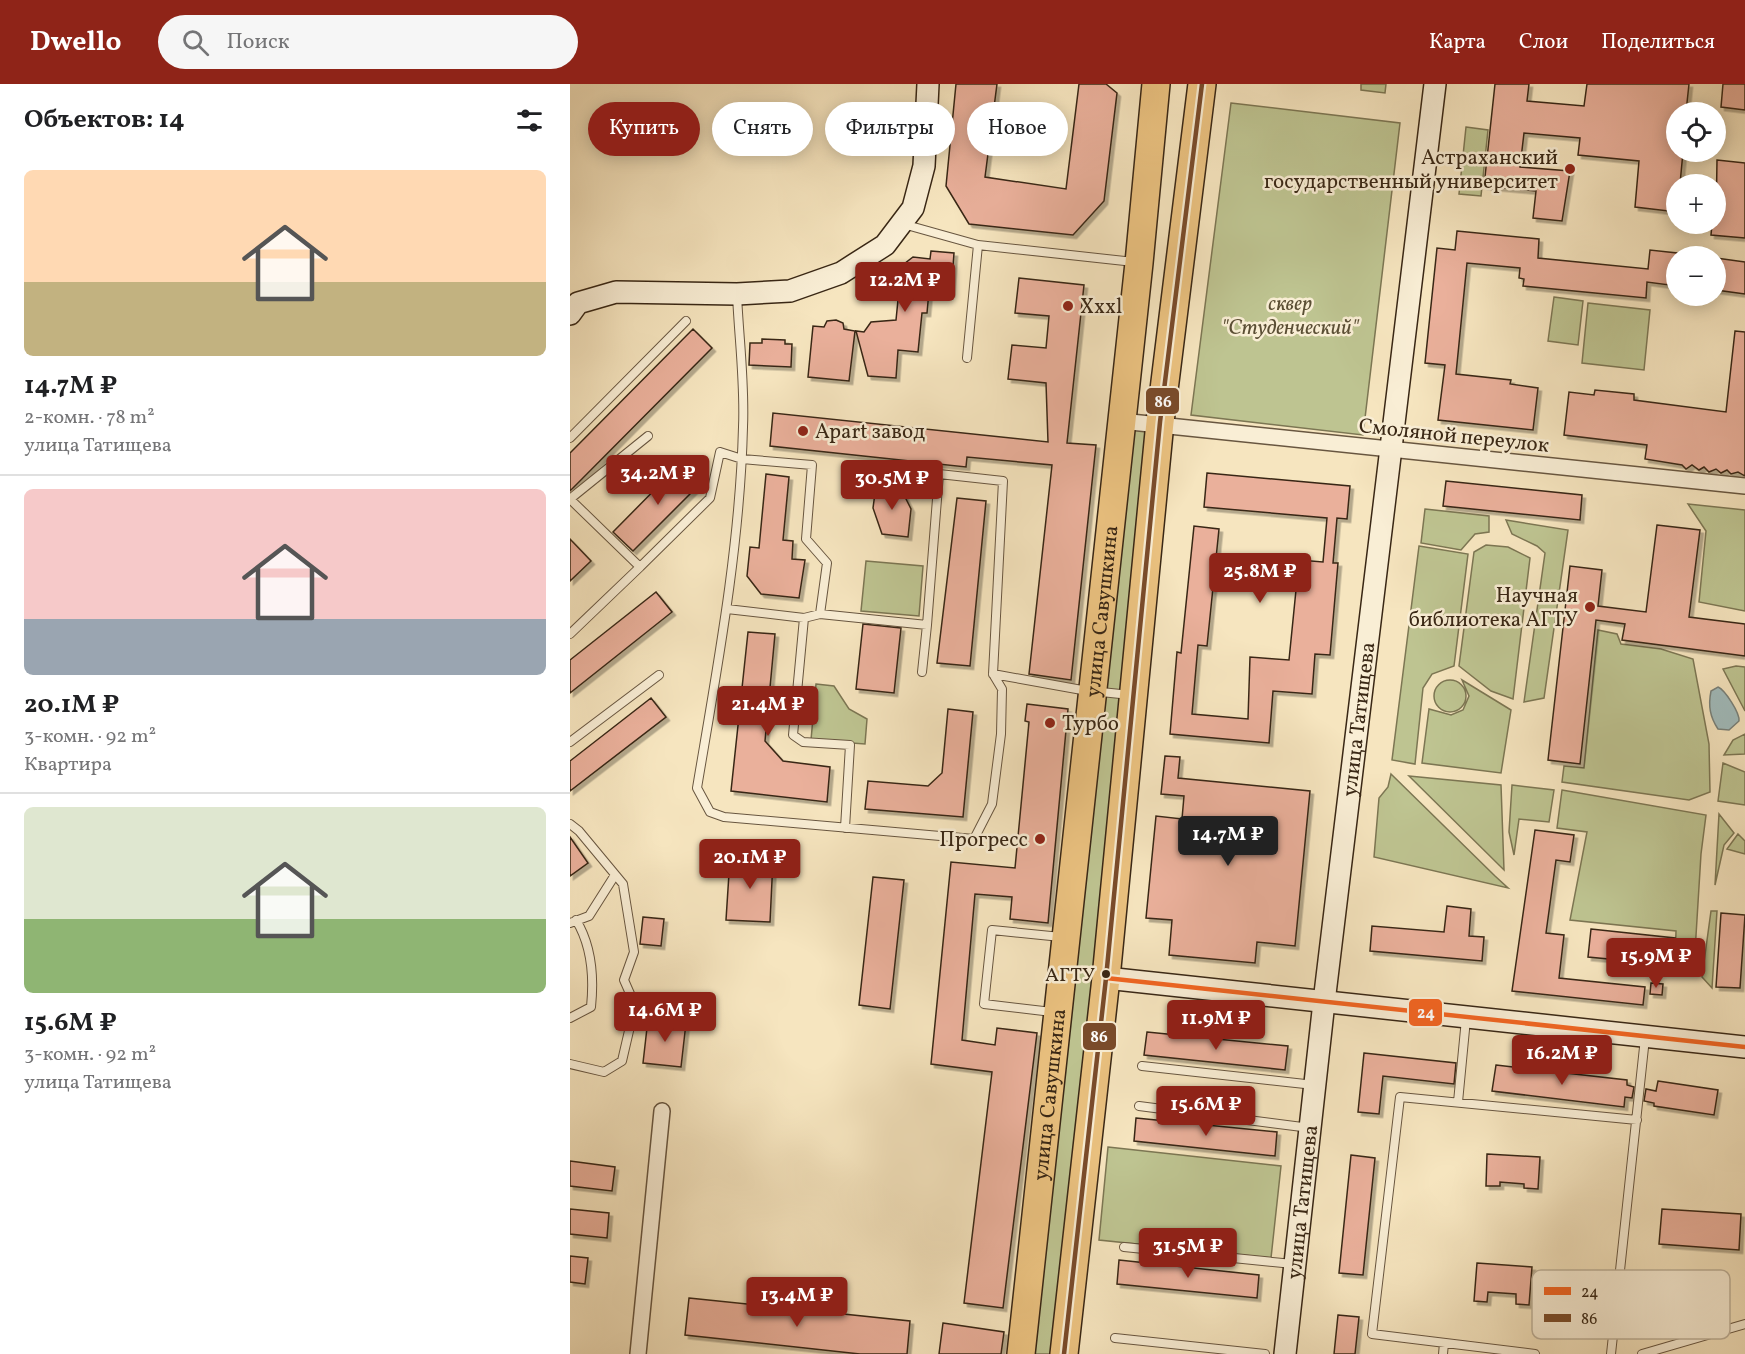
<!DOCTYPE html>
<html lang="ru">
<meta charset="utf-8">
<style>
:root{--surface:#fff;--page:#f6f6f6;--text:#202124;--muted:#757577;--line:#e0e0e0;--accent:#8f2418}
body{margin:0;font-family:Vollkorn,serif;background:var(--page);color:var(--text);height:100vh;display:flex;flex-direction:column;font-size:22px;white-space:nowrap}
*{box-sizing:border-box;margin:0}
p{font-size:20px;color:var(--muted)}
.icon{flex:none;width:33px;height:33px;fill:none;stroke:currentColor;stroke-width:2;stroke-linecap:round;stroke-linejoin:round}
.map{position:relative;flex:1;overflow:hidden}
.details{display:flex;flex-direction:column;background:var(--surface);width:570px}
.details>*{flex:none}
.top-card{position:absolute;left:18px;top:18px;width:570px;height:54px;display:flex;gap:12px}
.tools{position:absolute;left:1096px;top:18px;display:grid;gap:12px}
.tools a{display:grid;place-items:center;width:60px;height:60px;border-radius:50%;background:var(--surface);box-shadow:0 3px 15px #0003;font-size:30px}
.price{position:absolute;translate:-50% -51px;padding:0 14px;border-radius:6px;background:var(--accent);color:#fff;font-size:20px;line-height:39px;filter:drop-shadow(0 2px 3px #0008)}
.price::after{content:'';position:absolute;left:50%;top:36px;width:18px;height:14px;margin-left:-9px;background:inherit;clip-path:polygon(0 0,100% 0,50% 100%)}
.price.current{background:#222;color:#fff}
ul{padding:0;list-style:none}
li{display:grid;align-content:center;gap:12px;height:318px;padding:0 24px}
li+li{border-top:2px solid var(--line)}
li span{display:grid;place-items:center;height:186px;border-radius:9px;color:#555}
li>.icon{margin-inline-start:auto}
span .icon{width:108px;height:108px;fill:#fffc;stroke-width:1}
li b{font-size:26px}
h2{display:flex;justify-content:space-between;align-items:center;height:72px;padding:0 24px;font-size:26px}
.chip{padding:0 21px;border-radius:27px;background:var(--surface);box-shadow:0 3px 15px #0003;font-size:21px;line-height:54px}
.chip.current{background:var(--accent);color:#fff}
header{display:flex;align-items:center;gap:36px;box-sizing:border-box;height:84px;padding:0 30px;background:var(--accent);color:#fff}
header strong{font-size:28px}
nav{display:flex;gap:33px;margin-inline-start:auto;font-size:21px}
.search{width:420px;height:54px;background:var(--page);display:flex;align-items:center;gap:15px;box-sizing:border-box;padding:0 21px;border-radius:33px;color:var(--muted);font-size:22px}
main{display:flex;flex:1;min-height:0}
.map>svg:first-child{display:block}
.green{fill:#bec491;stroke:#7c7653;stroke-width:1.5}
.water{fill:#a1bcbd;stroke:#77807a;stroke-width:1.5}
.building{fill:#eab09b;stroke:#392715;stroke-width:1.5;filter:url(#shadow)}
.lines{fill:none;stroke-linecap:round;stroke-linejoin:round}
.lane-casing{stroke:#685640;stroke-width:10}
.street-casing{stroke:#685640;stroke-width:18}
.secondary-casing{stroke:#392715;stroke-width:24}
.highway-casing{stroke:#392715;stroke-width:30}
.lane{stroke:#f9eed5;stroke-width:8}
.street{stroke:#f9eed5;stroke-width:15}
.secondary{stroke:#f9eed5;stroke-width:21}
.highway{stroke:#ebc280;stroke-width:27}
.bus-1-casing{stroke:#f9eed5;stroke-width:9}
.bus-2-casing{stroke:#f9eed5;stroke-width:9}
.bus-1{stroke:#f26522;stroke-width:4.5}
.bus-2{stroke:#7a4b2a;stroke-width:4.5}
.poi-dot{fill:#8f2418;stroke:#f9eed5;stroke-width:2}
.bus-dot{fill:#392715;stroke:#f9eed5;stroke-width:2}
.labels{text-anchor:middle;stroke-width:5;stroke-linejoin:round;paint-order:stroke}
.bus-label{font-size:20px;fill:#392715;stroke:#f9eed5;text-anchor:end}
.poi-label{font-size:21px;fill:#392715;stroke:#f9eed5;text-anchor:end}
.park-label{font-size:21px;font-style:italic;fill:#5a4e34;stroke:#f9eed5}
.street-label{font-size:21px;fill:#392715;stroke:#f9eed5}
.key{fill:#f9eed5;stroke:#bfb29b;stroke-width:1.5}
.key-label{font-size:16px;fill:#392715}
.line-badge{stroke:#f9eed5;stroke-width:2}
.badge-label{font-size:16px;text-anchor:middle;font-weight:bold;fill:#fff}
</style>
<header>
<strong>Dwello</strong>
<div class="search"><svg class="icon" aria-label="search" viewBox="0 0 24 24"><circle cx="10" cy="10" r="6"/><path d="M15 15l6 6"/></svg>Поиск</div>
<nav><a>Карта</a><a>Слои</a><a>Поделиться</a></nav>
</header>
<main>
<section class="details">
<h2>Объектов: 14<svg class="icon" aria-label="filters" viewBox="0 0 24 24"><path d="M4 7h16M4 17h16"/><circle cx="9" cy="7" r="2"/><circle cx="15" cy="17" r="2"/></svg></h2>
<ul>
<li><span style="background:linear-gradient(#ffd9b3 60%,#c2b280 0)"><svg class="icon" aria-label="home" viewBox="0 0 24 24"><path d="M3 11l9-7 9 7M6 9v11h12V9"/></svg></span><div><b>14.7M ₽</b><p>2-комн. · 78 m²</p><p>улица Татищева</p></div></li>
<li><span style="background:linear-gradient(#f6c9c9 70%,#9aa5b1 0)"><svg class="icon" aria-label="home" viewBox="0 0 24 24"><path d="M3 11l9-7 9 7M6 9v11h12V9"/></svg></span><div><b>20.1M ₽</b><p>3-комн. · 92 m²</p><p>Квартира</p></div></li>
<li><span style="background:linear-gradient(#dfe7d0 60%,#8fb573 0)"><svg class="icon" aria-label="home" viewBox="0 0 24 24"><path d="M3 11l9-7 9 7M6 9v11h12V9"/></svg></span><div><b>15.6M ₽</b><p>3-комн. · 92 m²</p><p>улица Татищева</p></div></li>
</ul>
</section>
<div class="map">
<svg width="1175" height="1270" viewBox="0 0 1175 1270">
<defs>
<filter id="shadow"><feDropShadow dx="3.5" dy="3.5" stdDeviation="0" flood-color="#0004"/></filter>
</defs>
<rect width="100%" height="100%" fill="#f6e5bf"/>
<filter id="stains"><feTurbulence type="fractalNoise" baseFrequency=".00333" numOctaves="4"/><feColorMatrix values="0 0 0 0 .2 0 0 0 0 .09 0 0 0 0 .02 0 0 0 .5 -.17"/></filter>
<radialGradient id="worn" r=".72"><stop offset=".6" stop-color="#630" stop-opacity="0"/><stop offset="1" stop-color="#630" stop-opacity=".3"/></radialGradient>
<path class="green" d="M791,0h25l-1,9 -24,-3z
M661,19l169,20 -37,312 -172,-20z
M896,43l22,3 -7,66 -22,-2z
M984,213l29,4 -5,44 -30,-4z
M1018,219l62,7 -6,60 -62,-7z
M555,342l28,4 -90,924h-42z
M1118,420l57,6v101l-46,-9 7,-71z
M855,425l64,7v16l-14,2 -14,16 -40,-7z
M936,436l62,10 -24,168 -20,4 21,-149 -8,-7 -25,-12z
M916,461l22,2 22,11 -17,141 -22,-8 -32,-25 15,-114z
M849,462l49,8 -14,112 -22,8 -9,14 -8,76 -23,-4z
M296,477l57,5 -4,50 -58,-5z
M1028,546l19,4 4,10 40,5 32,10 16,85 1,48 -21,8 -127,-18 2,-16 20,2z
M1166,582l9,1v44l-22,-42z
M864 612a16 16 0 1 1 32 0a16 16 0 1 1-32 0Z
M892,596l49,30 -10,63 -79,-10 7,-54 22,6 12,-5 6,-14z
M246,600l18,2 15,23 18,10 -2,25 -54,-4z
M1175,650v20l-21,1 9,-15z
M1153,679l22,9v33l-27,-4z
M821,690l104,102 13,12 -134,-31 5,-59 9,-11z
M839,692l92,9 3,85z
M942,701l42,5 -5,32 -30,-3 -5,36 -5,-23z
M992,706l144,25 -5,39 -7,114 -19,-2 1,-35 -106,-11 17,-88 -30,-4z
M1149,730l15,19 -10,12 -9,40z
M1168,750l7,7v13l-18,-5z
M1141,827h6l-5,77 -10,-11z
M538,1063l173,19 -10,92 -172,-18z"/>
<path class="water" d="M1148,603c7,3 22,26 21,34l-10,9 -11,-1c-8,-12 -10,-23 -7,-38z"/>
<path class="building" d="M386,0h41l-12,93 81,12 13,-105h27l11,9 -13,108 -31,34 -104,-11 -23,-38z
M925,0h34l-2,17 57,5 3,-22h102l-3,28h-9v40h6l-3,32h-3v28l-42,-5 4,-46 -61,-6 2,-17 -56,-5 -4,34 50,4 -8,50 -29,-3 3,-27 -52,-5z
M1153,0h22v26l-24,-3z
M1147,76l28,3v75l-34,-3 1,-11h4z
M887,147l82,8 -1,19 110,11 2,-19 27,3v33l-30,-4 -1,16 -123,-12 1,-7 -5,-1 1,-10 -53,-5 -11,111 55,6 -1,4 28,4 -5,42 -95,-10 7,-55 -20,-2 12,-115 18,2z
M361,167l23,2 -3,40 -22,-2 -2,22h-5l-4,39 -20,-2 -2,28 -28,-2 -12,-45 8,1 7,-10 25,-2 2,-20 -6,-11 3,-18 18,-14 17,2z
M1146,174l29,4v32l-29,-4z
M449,194l65,7 -17,158 29,2 -25,235 -42,-6 23,-209 -85,-8 -1,10 -196,-21 3,-33 275,29 -2,-59 -38,-4 4,-34 34,3 3,-32 -34,-3z
M266,236l7,3 1,6 11,2 -6,50 -41,-4 5,-51 11,1 3,-6z
M123,245l19,19 -142,143v-38z
M1165,247l10,1v144l-7,-4 -7,2 -4,-4 -6,3 -5,-4 -7,3 -5,-5 -5,3 -7,-5 -6,4 -4,-4 -37,-6 2,-14 -83,-10 5,-43 25,3 1,-5 39,4v6l92,12z
M192,255l23,1v4h7l-1,23 -42,-2 1,-22h12z
M113,377l20,20 -70,70 -20,-19z
M637,389l143,13 -3,33 -10,-1 -4,45h5l-8,92 -15,-1 -3,40 -39,-3 -4,52 -99,-9 7,-82 4,1 13,-127 25,3 -12,117 -9,-1 -6,69 56,5 2,-62 39,3 10,-100 24,2 4,-44 -123,-11z
M196,390l23,3 -6,63 10,1 -1,18 13,1 -6,38 -38,-4 -14,-18 3,-29 9,1z
M876,397l136,14 -2,25 -137,-14z
M306,402l25,3 10,20 -3,28 -26,-3 -9,-26z
M387,414l29,3 -16,165 -33,-3z
M1087,441l43,5 -11,87 56,7v32l-123,-16 3,-16 -29,-4 -16,144 -32,-4 22,-194 32,4 -4,36 48,6z
M0,455l21,22 -21,20z
M86,508l16,20 -102,81v-33z
M293,540l38,4 -7,65 -38,-4z
M178,548l27,2 -10,107 18,20 47,6 -3,35 -96,-11z
M81,614l15,19 -96,74v-30z
M457,620l41,5 -20,214 -38,-4 2,-22 -37,-3 -13,146 33,5 2,-17 40,5 -34,275 -39,-5 28,-231 -61,-8 20,-202 64,6 14,-146 -4,-1z
M378,625l25,3 -10,105 -98,-8 3,-28 60,5 14,-13z
M595,672l15,1 -2,21 132,13 -15,155 -38,-4 -2,21 -86,-8 3,-35 -26,-2 10,-102 26,3 2,-23 -23,-2z
M965,746l39,5 -4,27 -14,-2 -10,73 18,2 -5,43 86,9 -2,18 -131,-14z
M0,753l18,26 -18,13z
M160,774l43,2 -3,62 -44,-2z
M303,793l31,3 -14,129 -31,-4z
M877,822l24,3 -2,27 15,1 -2,24 -112,-10 2,-25 72,6z
M1151,829l24,2 -5,73 -24,-1z
M73,833l21,2 -3,27 -21,-2z
M1021,845l84,9 -3,27 -84,-8z
M1081,899l12,1 -1,11 -12,-1z
M78,935l38,4 -5,44 -38,-4z
M577,948l141,14 -3,24 -141,-15z
M794,969l92,10 -2,21 -71,-8 -4,38 -21,-2z
M926,981l131,15v5l7,2 -2,11 -7,-1 -1,10 -132,-16z
M1088,997l60,9 -4,25 -60,-9v-3l-10,-2 2,-12 10,2z
M566,1034l141,14 -2,24 -141,-15z
M917,1070l53,3 -2,32 -14,-1v-4l-24,-2v4h-14z
M781,1071l24,3 -12,117 -24,-2z
M0,1077l45,6 -3,24 -42,-5z
M0,1125l39,4 -2,25 -37,-4z
M1092,1125l79,5 -2,36 -80,-6z
M0,1172l18,2 -3,26 -15,-2z
M549,1176l140,15 -2,23 -140,-14z
M907,1179l55,4 -3,38 -13,-1v-10l-28,-2 -1,10 -13,-1z
M119,1214l221,23 -3,33h-47l-175,-19z
M768,1231l21,2 -4,37h-21z
M373,1239l61,9 -3,22h-62z"/>
<g class="lines">
<defs>
<path id="lane" d="M333,140l75,21 -11,113
M408,161l156,17
M167,211c2,44 8,89 6,132 -3,121 -26,242 -46,361l13,24 14,5 250,22 18,-35 9,-70 1,-45 -9,-15
M0,354l116,-117
M0,415l78,-63
M1,416l69,67 70,-69 10,-46 22,7 70,6 -6,74 21,24 -7,51
M157,525l77,9 16,-4 107,11 12,-151 64,7 -10,193 89,16 48,5
M234,534l-11,117 10,7 47,3 -5,83
M0,550l70,-67
M352,588l5,-47
M0,658l89,-67
M0,740l9,7 44,53 11,68 -10,28 11,25 -13,56 -18,11 -34,-8
M0,839l19,-7 26,-41
M482,928l-68,-8 8,-74 69,7
M0,934l21,-11c3,-29 1,-61 -15,-87
M572,982l172,19
M888,1018l8,-83
M569,1022l171,22
M554,1163l169,17
M545,1254l150,16
M873,1270l1,-11
M965,1270l-163,-20 28,-237 237,23
M1041,1270l34,-316
M1072,1270l103,-30"/>
<path id="street" d="M551,337l624,65
M68,1270l24,-243"/>
<g id="secondary">
<path d="M0,230l8,-11 38,-11 121,2 53,-3 51,-18 44,-28 28,-37 11,-42 4,-82"/>
<path d="M536,894l639,69"/>
<path id="s1" d="M715,1270l39,-352 111,-918"/>
</g>
<g id="highway">
<path id="s2" d="M451,1270l118,-1091 17,-179"/>
<path d="M494,1270l42,-376 54,-556 42,-338"/>
</g>
</defs>
<use href="#lane" class="lane-casing"/>
<use href="#street" class="street-casing"/>
<use href="#secondary" class="secondary-casing"/>
<use href="#highway" class="highway-casing"/>
<use href="#lane" class="lane"/>
<use href="#street" class="street"/>
<use href="#secondary" class="secondary"/>
<use href="#highway" class="highway"/>
<defs>
<path id="bus-1" d="M536,894l639,69"/>
<path id="bus-2" d="M494,1270l42,-376 54,-556 42,-338"/>
</defs>
<use href="#bus-1" class="bus-1-casing"/>
<use href="#bus-2" class="bus-2-casing"/>
<use href="#bus-1" class="bus-1"/>
<use href="#bus-2" class="bus-2"/>
</g>
<g class="poi-dot">
<circle cx="1000" cy="85" r="6"/>
<circle cx="498" cy="222" r="6"/>
<circle cx="233" cy="347" r="6"/>
<circle cx="1020" cy="523" r="6"/>
<circle cx="480" cy="639" r="6"/>
<circle cx="470" cy="755" r="6"/>
</g>
<circle class="bus-dot" cx="536" cy="890" r="5"/>
<g class="labels">
<g class="bus-label">
<text x="525" y="897">АГТУ</text>
</g>
<g class="poi-label">
<text x="988" y="80">Астраханский<tspan x="988" dy="24">государственный университет</tspan></text>
<text x="510" y="229" text-anchor="start">Xxxl</text>
<text x="245" y="354" text-anchor="start">Apart завод</text>
<text x="1008" y="518">Научная<tspan x="1008" dy="24">библиотека АГТУ</tspan></text>
<text x="492" y="646" text-anchor="start">Турбо</text>
<text x="458" y="762">Прогресс</text>
</g>
<g class="park-label">
<text x="720" y="226">сквер<tspan x="720" dy="24">"Студенческий"</tspan></text>
</g>
<g class="street-label">
<text transform="translate(884 351) rotate(6)" y="7">Смоляной переулок</text>
<text dy="7" stroke="none"><textPath href="#s2" startOffset="747">улица Савушкина</textPath></text>
<text dy="7" stroke="none"><textPath href="#s1" startOffset="639">улица Татищева</textPath></text>
<text dy="7" stroke="none"><textPath href="#s2" startOffset="261">улица Савушкина</textPath></text>
<text dy="7" stroke="none"><textPath href="#s1" startOffset="153">улица Татищева</textPath></text>
</g>
</g>
<rect x="962" y="1186" width="198" height="69" rx="9" class="key"/>
<rect x="974" y="1203" width="27" height="8" fill="#f26522"/>
<rect x="974" y="1230" width="27" height="8" fill="#7a4b2a"/>
<g class="key-label">
<text x="1011" y="1213">24</text>
<text x="1011" y="1240">86</text>
</g>
<g class="line-badge">
<rect x="575" y="303" width="35" height="28" rx="6" fill="#7a4b2a"/>
<rect x="838" y="914" width="35" height="29" rx="6" fill="#f26522"/>
<rect x="512" y="938" width="35" height="29" rx="6" fill="#7a4b2a"/>
</g>
<g class="badge-label">
<text x="593" y="323">86</text>
<text x="856" y="934">24</text>
<text x="529" y="958">86</text>
</g>
<rect width="100%" height="100%" filter="url(#stains)"/>
<rect width="100%" height="100%" fill="url(#worn)"/>
</svg>
<div class="tools">
<a><svg class="icon" aria-label="locate" viewBox="0 0 24 24"><circle cx="12" cy="12" r="6"/><path d="M12 2v4M12 18v4M2 12h4M18 12h4"/></svg></a>
<a>+</a>
<a>−</a>
</div>
<b class="price" style="left:335px;top:229px">12.2M ₽</b>
<b class="price" style="left:88px;top:422px">34.2M ₽</b>
<b class="price" style="left:322px;top:427px">30.5M ₽</b>
<b class="price" style="left:690px;top:520px">25.8M ₽</b>
<b class="price" style="left:198px;top:653px">21.4M ₽</b>
<b class="price current" style="left:658px;top:783px">14.7M ₽</b>
<b class="price" style="left:180px;top:806px">20.1M ₽</b>
<b class="price" style="left:1086px;top:905px">15.9M ₽</b>
<b class="price" style="left:95px;top:959px">14.6M ₽</b>
<b class="price" style="left:646px;top:967px">11.9M ₽</b>
<b class="price" style="left:992px;top:1002px">16.2M ₽</b>
<b class="price" style="left:636px;top:1053px">15.6M ₽</b>
<b class="price" style="left:618px;top:1195px">31.5M ₽</b>
<b class="price" style="left:227px;top:1244px">13.4M ₽</b>
<div class="top-card">
<a class="chip current">Купить</a>
<a class="chip">Снять</a>
<a class="chip">Фильтры</a>
<a class="chip">Новое</a>
</div>
</div>
</main>
